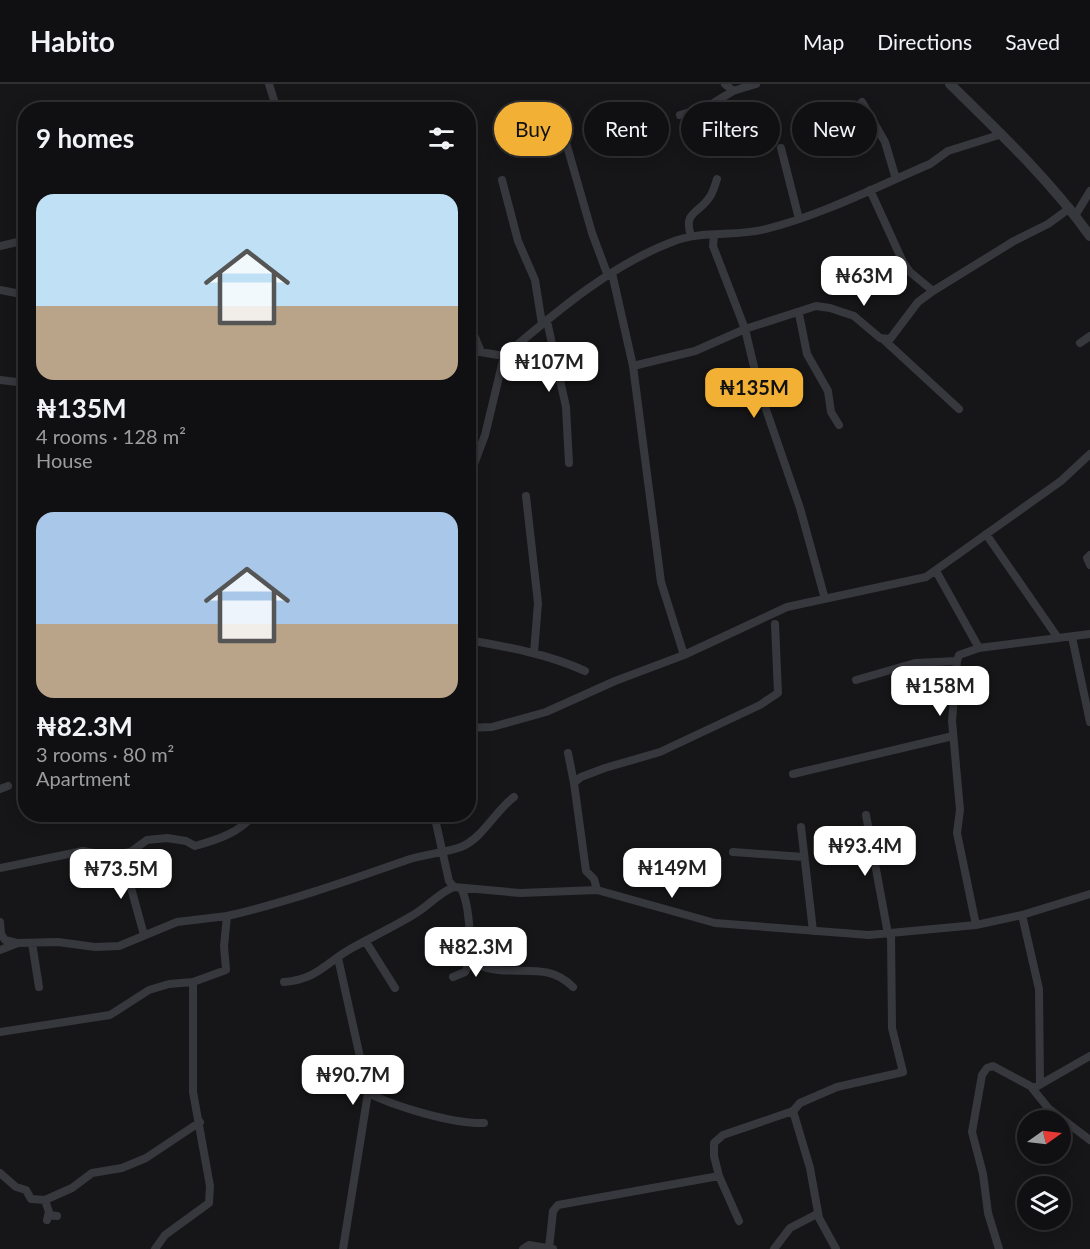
<!DOCTYPE html>
<meta charset="utf-8">
<style>
:root{--surface:#101012;--page:#1e1e20;--text:#f1f3f6;--muted:#9c9d9f;--line:#303032;--accent:#f2b134}
body{margin:0;font-family:Lato,sans-serif;background:var(--page);color:var(--text);height:100vh;display:flex;flex-direction:column;font-size:22px;white-space:nowrap}
*{box-sizing:border-box;margin:0}
p{font-size:20px;color:var(--muted)}
.icon{flex:none;width:33px;height:33px;fill:none;stroke:currentColor;stroke-width:2;stroke-linecap:round;stroke-linejoin:round}
.map{position:relative;flex:1;overflow:hidden}
.panel{position:absolute;left:18px;top:18px;width:458px;height:720px;display:flex;flex-direction:column;background:var(--surface);border-radius:24px;box-shadow:0 3px 15px #0003,0 0 0 2px var(--line)}
.panel>*{flex:none}
.banner{position:absolute;left:494px;top:18px;width:506px;height:54px;display:flex;gap:12px}
.needle{width:39px;rotate:76deg}
.fabs{position:absolute;left:1017px;top:1026px;display:grid;gap:12px}
.fabs a{display:grid;place-items:center;width:54px;height:54px;border-radius:50%;background:var(--surface);box-shadow:0 3px 15px #0003,0 0 0 2px var(--line);font-size:30px}
.price{position:absolute;translate:-50% -51px;padding:0 14px;border-radius:12px;background:#fff;color:#222;font-size:20px;line-height:39px;filter:drop-shadow(0 2px 3px #0008)}
.price::after{content:'';position:absolute;left:50%;top:36px;width:18px;height:14px;margin-left:-9px;background:inherit;clip-path:polygon(0 0,100% 0,50% 100%)}
.price.current{background:var(--accent);color:#111}
ul{padding:0;list-style:none}
li{display:grid;align-content:center;gap:12px;height:318px;padding:0 18px}
li span{display:grid;place-items:center;height:186px;border-radius:18px;color:#555}
li>.icon{margin-inline-start:auto}
span .icon{width:108px;height:108px;fill:#fffc;stroke-width:1}
li b{font-size:26px}
h2{display:flex;justify-content:space-between;align-items:center;height:72px;padding:0 18px;font-size:26px}
.tag{padding:0 21px;border-radius:27px;background:var(--surface);box-shadow:0 3px 15px #0003,0 0 0 2px var(--line);font-size:21px;line-height:54px}
.tag.current{background:var(--accent);color:#111}
header{display:flex;align-items:center;gap:36px;box-sizing:border-box;height:84px;padding:0 30px;background:var(--surface);border-bottom:2px solid var(--line)}
header strong{font-size:28px}
nav{display:flex;gap:33px;margin-inline-start:auto;font-size:21px}
.map>svg:first-child{display:block}
.lines{fill:none;stroke-linecap:round;stroke-linejoin:round}
.minor{stroke:#37383d;stroke-width:8}
.tertiary{stroke:#37383d;stroke-width:10}
</style>
<header>
<strong>Habito</strong>
<nav><a>Map</a><a>Directions</a><a>Saved</a></nav>
</header>
<div class="map">
<svg width="1090" height="1165" viewBox="0 0 1090 1165">
<rect width="100%" height="100%" fill="#161618"/>
<g class="lines">
<path class="minor" d="M269,0l8,26
M725,0l8,7
M862,18l23,40 11,37
M680,31l27,-8 26,-16 23,-7
M563,48l29,101 16,43
M781,64l18,71
M502,96l16,61 17,39 7,44
M870,106l33,72 7,10 23,19
M1075,132l15,-25
M714,151l-1,11 32,83 15,63 40,116 25,91
M691,152c-8,-24 7,-22 18,-38 4,-5 6,-13 8,-19
M0,162l26,-6
M612,189l21,93 28,216 23,73
M0,206l26,5
M799,230l8,40 21,37 3,21 8,13
M468,236l13,32
M547,237l19,86 3,56
M883,255l76,70
M1080,259l10,-7
M468,266l36,6 -19,79 -17,45
M504,272c51,-43 105,-90 168,-114 29,-12 63,-5 94,-13 56,-14 110,-42 164,-65l18,-13 54,-17
M633,282l62,-15 50,-22 71,-23 14,2 24,8 26,22 10,1 28,-37 15,-11 81,-50 34,-17 22,-16
M0,296l26,3
M526,412l12,107 -4,50
M986,450l72,104
M1090,471l-3,3 3,7
M936,487l43,77
M1072,553l18,85
M468,556c40,7 80,14 117,31
M856,596l59,-17 42,-2
M468,644l24,-1 54,-15 69,-31 69,-26 103,-48 139,-30 135,-96 29,-27
M568,669l6,30
M793,690l160,-38
M0,705l8,-3
M434,730l15,67 5,6
M866,731l22,119
M801,743l12,104
M733,768l71,5
M110,772l15,10 19,69
M0,784l83,-17 24,4 14,-1 11,-3 15,-11 20,-2 19,3 9,5c21,-6 45,-13 59,-32
M461,804c11,23 6,51 15,76 36,16 69,-6 97,23
M597,806l-3,-11 -8,-8 -12,-88 7,-6 24,-9 55,-16 100,-47 18,-12 -3,-69
M1022,831l17,74 1,94
M0,838l1,12 4,6 12,3
M976,841l-19,-92 3,-23 -8,-89 5,-60 2,-6 20,-7 111,-14
M366,858l29,46
M32,859l7,44
M0,866l18,-7 40,-1 37,5 24,-1 58,-24 50,-6
M338,874l30,135 -25,156
M453,893l12,-5 8,-16
M284,898c34,-3 41,-19 68,-34 20,-11 41,-21 61,-33 15,-8 25,-22 41,-28l66,6 77,-3 118,33 154,12 107,-10 46,-10 68,-21
M0,948l110,-17 39,-25 20,-6 24,-2
M1032,1004l17,21 41,31
M368,1009c28,14 85,31 116,30
M0,1089l16,14 10,3 5,9 14,1 27,-12 20,-15 30,-5 24,-10 54,-36
M719,1092l20,45
M45,1116l4,12 -2,8
M48,1131l9,1
M549,1164l4,-37 5,-6 161,-29 -5,-20v-13l9,-8 70,-24
M155,1165l10,-14 44,-32 1,-17 -17,-94v-110l33,-12 -2,-24 3,-30c61,-14 120,-35 180,-56 17,-6 38,-7 54,-13 21,-8 35,-37 53,-50
M523,1165l6,-4 24,4
M774,1165l16,-21 27,-14
M836,1165l-17,-31 -9,-50 -17,-57 7,-8 37,-16 66,-15 -11,-44 -1,-94
M999,1165l-11,-36 -5,-39 -11,-42 10,-57 5,-7 6,-2 41,22 56,-32"/>
<path class="tertiary" d="M950,0c49,48 100,96 140,152"/>
</g>
</svg>
<div class="fabs">
<a><svg class="needle" viewBox="-14 -14 28 28"><path d="M0-13l5 13h-10z" fill="#e53935"/><path d="M0 13l5-13h-10z" fill="#9c9d9f"/></svg></a>
<a><svg class="icon" aria-label="layers" viewBox="0 0 24 24"><path d="M12 4l9 5-9 5-9-5zM3 14l9 5 9-5"/></svg></a>
</div>
<b class="price" style="left:864px;top:223px">₦63M</b>
<b class="price" style="left:549px;top:309px">₦107M</b>
<b class="price current" style="left:754px;top:335px">₦135M</b>
<b class="price" style="left:940px;top:633px">₦158M</b>
<b class="price" style="left:865px;top:793px">₦93.4M</b>
<b class="price" style="left:672px;top:815px">₦149M</b>
<b class="price" style="left:121px;top:816px">₦73.5M</b>
<b class="price" style="left:476px;top:894px">₦82.3M</b>
<b class="price" style="left:353px;top:1022px">₦90.7M</b>
<div class="banner">
<a class="tag current">Buy</a>
<a class="tag">Rent</a>
<a class="tag">Filters</a>
<a class="tag">New</a>
</div>
<section class="panel">
<h2>9 homes<svg class="icon" aria-label="filters" viewBox="0 0 24 24"><path d="M4 7h16M4 17h16"/><circle cx="9" cy="7" r="2"/><circle cx="15" cy="17" r="2"/></svg></h2>
<ul>
<li><span style="background:linear-gradient(#bfe0f5 60%,#b9a48a 0)"><svg class="icon" aria-label="home" viewBox="0 0 24 24"><path d="M3 11l9-7 9 7M6 9v11h12V9"/></svg></span><div><b>₦135M</b><p>4 rooms · 128 m²</p><p>House</p></div></li>
<li><span style="background:linear-gradient(#a9c7e8 60%,#b9a48a 0)"><svg class="icon" aria-label="home" viewBox="0 0 24 24"><path d="M3 11l9-7 9 7M6 9v11h12V9"/></svg></span><div><b>₦82.3M</b><p>3 rooms · 80 m²</p><p>Apartment</p></div></li>
</ul>
</section>
</div>
